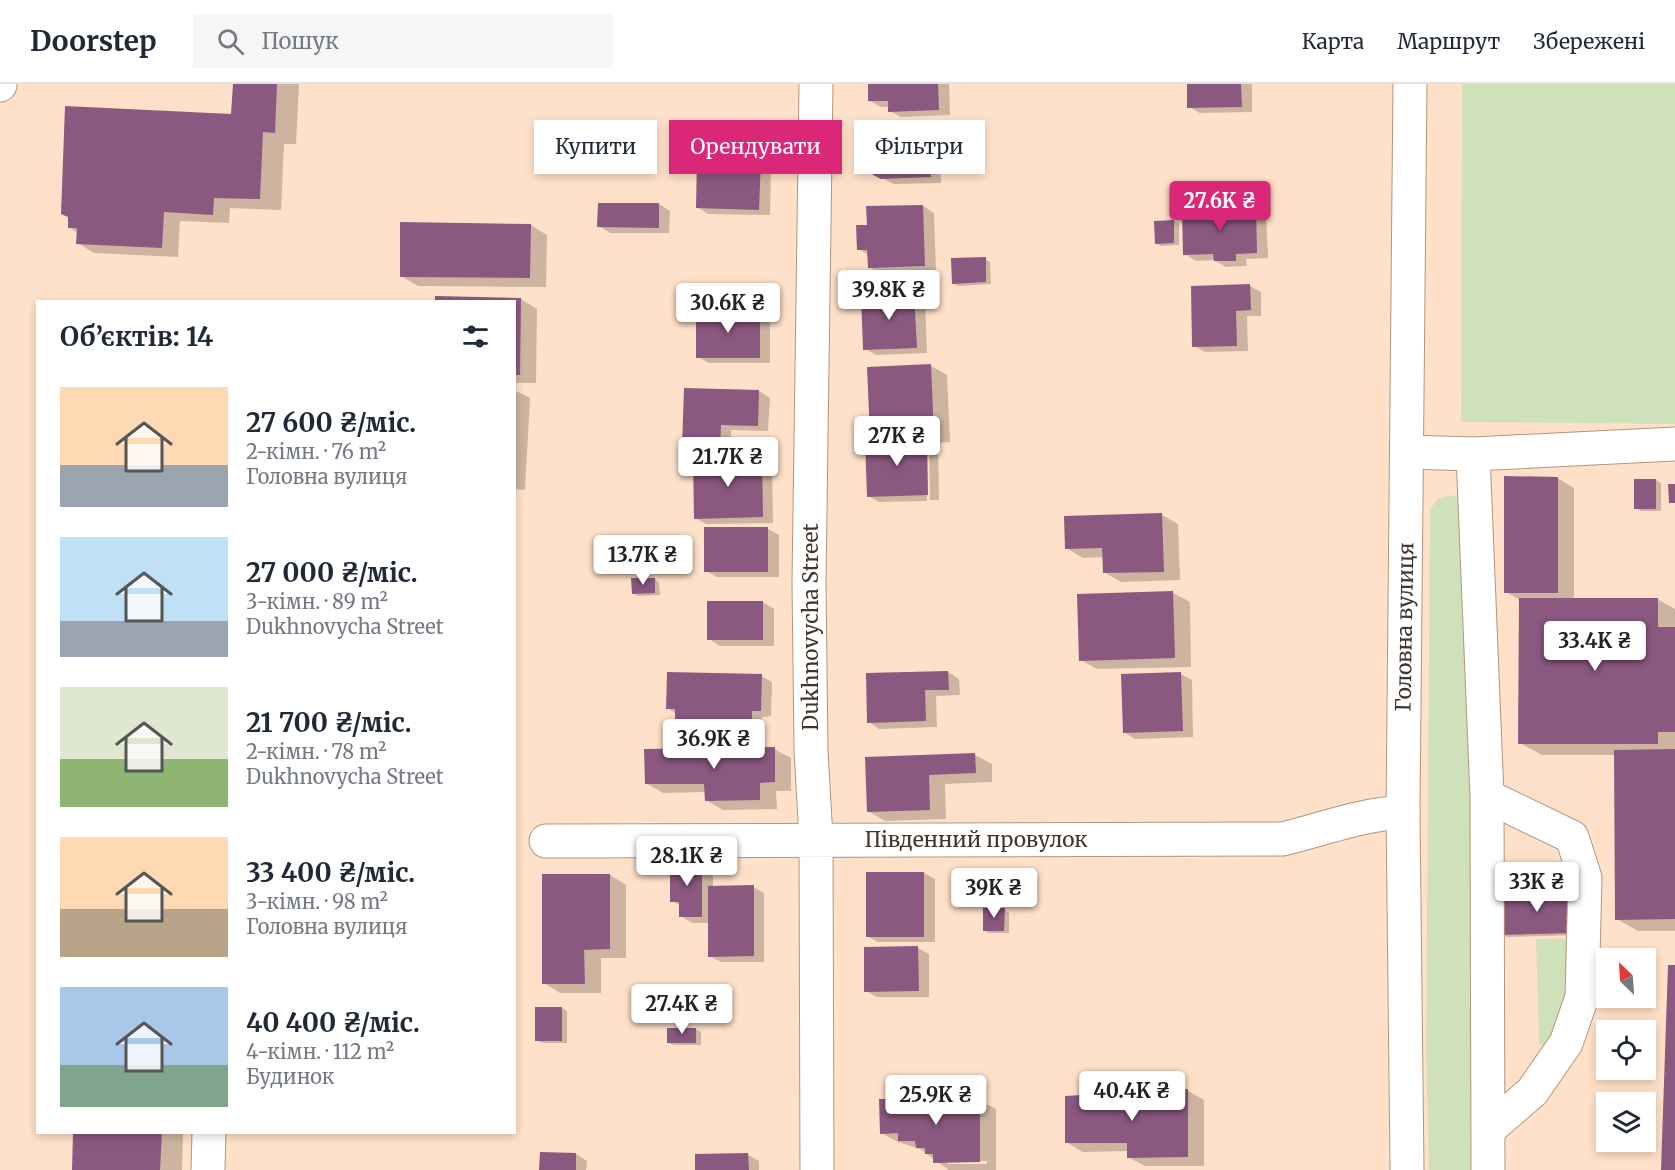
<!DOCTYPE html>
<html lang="uk">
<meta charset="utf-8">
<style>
:root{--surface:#fff;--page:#f6f6f7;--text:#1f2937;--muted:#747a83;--line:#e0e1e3;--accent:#db2777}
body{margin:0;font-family:Merriweather,serif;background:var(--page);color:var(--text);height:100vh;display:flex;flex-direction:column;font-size:22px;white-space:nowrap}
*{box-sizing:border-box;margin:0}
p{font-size:20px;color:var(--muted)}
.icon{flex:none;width:33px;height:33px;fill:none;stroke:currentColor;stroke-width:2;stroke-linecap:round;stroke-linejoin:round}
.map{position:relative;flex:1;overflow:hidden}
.details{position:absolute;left:36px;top:216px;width:480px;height:834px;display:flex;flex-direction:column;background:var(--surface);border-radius:0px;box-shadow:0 3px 9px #0003}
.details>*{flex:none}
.hud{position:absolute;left:534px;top:36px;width:570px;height:54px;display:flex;gap:12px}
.needle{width:39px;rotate:335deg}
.buttons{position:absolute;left:1596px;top:864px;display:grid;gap:12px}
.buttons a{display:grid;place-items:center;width:60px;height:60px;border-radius:0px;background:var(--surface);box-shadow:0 3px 9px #0003;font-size:30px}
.price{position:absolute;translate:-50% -51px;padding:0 14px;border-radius:6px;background:#fff;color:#222;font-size:20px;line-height:39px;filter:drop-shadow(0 2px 3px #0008)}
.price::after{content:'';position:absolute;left:50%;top:36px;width:18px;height:14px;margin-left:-9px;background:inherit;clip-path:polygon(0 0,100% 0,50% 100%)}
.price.selected{background:var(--accent);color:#fff}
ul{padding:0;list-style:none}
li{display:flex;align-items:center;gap:18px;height:150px;padding:0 24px}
li span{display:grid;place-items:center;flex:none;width:168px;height:120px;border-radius:0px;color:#555}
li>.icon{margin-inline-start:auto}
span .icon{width:72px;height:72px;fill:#fffc;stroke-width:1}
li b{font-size:26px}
h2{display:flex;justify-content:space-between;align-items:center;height:72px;padding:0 24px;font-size:26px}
.pill{padding:0 21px;border-radius:0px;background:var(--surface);box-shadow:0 3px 9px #0003;font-size:21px;line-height:54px}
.pill.selected{background:var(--accent);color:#fff}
header{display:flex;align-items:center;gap:36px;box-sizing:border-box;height:84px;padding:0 30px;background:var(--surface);border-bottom:2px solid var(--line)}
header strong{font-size:28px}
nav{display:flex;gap:33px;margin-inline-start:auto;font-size:21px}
.search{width:420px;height:54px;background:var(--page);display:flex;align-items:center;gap:15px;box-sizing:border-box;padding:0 21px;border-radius:0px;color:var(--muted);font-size:22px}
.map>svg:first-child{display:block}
.green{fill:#cfe1bb}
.shadow{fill:#0003;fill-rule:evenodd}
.building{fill:#8b5880}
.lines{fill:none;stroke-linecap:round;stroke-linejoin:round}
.minor-casing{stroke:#b1957e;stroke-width:35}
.major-casing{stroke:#b1957e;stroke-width:35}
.minor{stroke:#fff;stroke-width:33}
.major{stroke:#fff;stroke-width:33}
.labels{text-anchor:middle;stroke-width:6;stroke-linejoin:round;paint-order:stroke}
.street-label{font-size:21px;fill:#41352c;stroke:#fff}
</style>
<header>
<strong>Doorstep</strong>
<div class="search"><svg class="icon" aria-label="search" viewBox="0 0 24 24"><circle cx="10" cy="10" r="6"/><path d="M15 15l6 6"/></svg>Пошук</div>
<nav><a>Карта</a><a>Маршрут</a><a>Збережені</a></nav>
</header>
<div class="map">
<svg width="1675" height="1086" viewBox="0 0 1675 1086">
<rect width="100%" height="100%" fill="#ffe1c9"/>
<path class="green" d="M1462,0h213v340l-214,-2z
M1454,411l12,9 11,666h-48l-3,-116 4,-545 9,-11z
M1578,854l-9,75 -25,33 -5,-2 -3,-105z"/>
<path class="shadow" d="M234,0h65l-3,60h-12l-3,66 -51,-2 -1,15 -49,-2 -2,36 -84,-4 -16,-10v-10l-9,-6 164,-112z
M869,0h80l1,31 -49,2 -11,-6 -1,-4h-8l-11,-6z
M1188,0h64v28l-52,1 -11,-6z
M929,53l11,7 1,39 -47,1 -20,-10z
M760,76l11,6 -1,49 -62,-1 -11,-7z
M659,120l11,7 -1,22h-59l-11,-7z
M923,122l11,7 2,59 -56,1 -11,-6v-12l-11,-6 10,-22z
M1255,124l11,6 2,44 -22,1 1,7 -21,1 -12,-7 -18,1 -11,-7z
M1174,137l5,3v21l-18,1 -5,-3z
M531,141l16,10 -1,52 -128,-1 -17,-10z
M985,175l5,3 1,22 -33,2 -5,-3z
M1250,202l11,6v24h-14l1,35 -43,1 -11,-6z
M914,210l11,6 2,53 -51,2 -11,-6z
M521,215l16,10 -1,74h-22v-81z
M759,228l11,7v44h-61l-11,-6z
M931,282l16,9 3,67 -16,1 4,2 1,55h-9l-1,-57h-3l1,58 -48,1 -11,-6 12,-56 -9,-5z
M514,306l16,8 -5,92 -11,-1z
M759,307l11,7 -2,33 -37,-1v23l-37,-1 -11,-6z
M761,375l11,6 1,58 -67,1 -11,-6z
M1557,394l17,10v111h83l18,10v322h-37l-21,-12 -1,-164h-74l-22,-12v-143l-14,-8z
M1656,396l5,3v28h-20l-5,-3z
M1162,431l16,9 2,56 -59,2 -17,-10v-15l-21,1 -17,-10z
M768,445l11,6v42h-62l-11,-6z
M654,495l5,3 1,13 -22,1 -5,-3z
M1173,509l17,9 1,65 -94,2 -16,-9z
M763,518l11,7v37h-54l-11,-7z
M948,588l11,7 1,16 -24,1 1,31 -58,2 -10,-7z
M1181,590l11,6 1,57 -58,2 -11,-7z
M761,592l11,6 -1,34 -9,1v10l-74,-1 -11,-6v-6l-10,-6z
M774,665l17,9v33h-15l1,18 -54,1 -17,-10v-8l-43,1 -17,-10z
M975,671l17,9v18l-47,2 1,35 -61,2 -17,-10 -1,-53z
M702,778l11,6v19h40l11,6v69h-43l-11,-6v-33h-18l-11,-7v-10l-9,-5z
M924,789l11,6v63h-57l-11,-6z
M610,791l16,10v73h-25v35h-41l-16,-10z
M1501,810l79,41 -73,2 -5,-3z
M1004,826l5,3v20h-20l-5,-3z
M866,864h52l11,6v43h-52l-11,-6z
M562,924l5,3v32h-25l-5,-3z
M696,945l5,3v13h-27l-5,-2z
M1188,1007l16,9v66h-59l-17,-9v-6l-45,1 -17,-10z
M979,1016l17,9v61h-47l-29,-21 -22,-7 -17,-9zM945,1077h42v3h-39z
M74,1048h109l-1,38h-109z
M576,1070l11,7 -1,9h-45z
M748,1071l11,6v9h-62z"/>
<path class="building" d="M233,0h44l-2,49 -12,-1 -3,67 -46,-1 -1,17 -49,-3 -2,36 -86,-4 1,-16h-9v-11l-7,-3 4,-108 166,8z
M868,0h70l1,26 -51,2v-11h-20z
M1187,0h54l1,23 -55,1z
M929,52l2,41 -50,2 -8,-4 -6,-8 -2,-9 2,-9 5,-8 8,-4z
M697,73l64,1 -2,52 -63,-2z
M598,119h61v25l-62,-1z
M923,121l2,61 -57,2 -1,-18h-10l-1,-25h11l-1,-19z
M1256,122l1,47 -21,1v7h-22l-1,-7 -30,1 -1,-46z
M1174,136v23l-19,1 -1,-23z
M400,138l131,2 -1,54 -130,-1z
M986,173v25l-34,2 -1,-26z
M1250,200l1,26 -15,1 1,35 -45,1 -1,-61z
M914,208l3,56 -54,2 -2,-55z
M435,212l86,2 -1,77h-6v-73h-79z
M696,227h64v47h-64z
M931,280l3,70 -64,2 -3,-69z
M684,304l75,2 -1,36 -37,-1 -1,23 -38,-1z
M927,353l1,58 -61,2 -2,-58z
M762,373l1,60 -69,2 -1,-60z
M1504,392l54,1v116h-54z
M1634,395h22v30h-22z
M1668,400h7v19h-6z
M1162,429l2,59 -61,1 -1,-25 -37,1 -1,-33z
M704,443h64v45h-64z
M631,494h24v15l-23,1z
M1173,507l2,67 -96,3 -2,-67z
M1519,514h139v29h17v105h-17v12h-140z
M707,517h56v39h-56z
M948,587l1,19h-24l1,31 -59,2 -1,-50z
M667,588l95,2 -1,37h-9v11l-77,-1v-12h-9z
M1181,588l2,59 -60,2 -2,-59z
M775,663v35l-15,1v17l-55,1 -1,-17h-59l-1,-35z
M1675,665v170l-60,1 -1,-170z
M975,669l1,20 -47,2 1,35 -63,2 -2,-55z
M670,777h32v56h-23v-15h-9z
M866,788h58v65h-58z
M542,790h68v75l-26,1 1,34h-43z
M754,801v71l-46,1v-71z
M1574,806l2,43 -76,2 -1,-43z
M983,824h22l-1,23h-21z
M918,862l1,45 -55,1v-45z
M1668,881h7v205h-14z
M535,923h27v34h-27z
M667,944h29v15h-29z
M1188,1005v68l-61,1v-15h-62v-47z
M980,1014v64l-47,1v-9h-8v-6h-9l-1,-7h-17v-8l-18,1 -1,-35z
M73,1048h89l-2,38h-88z
M540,1068l36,1v17h-37z
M748,1069l1,17h-54v-16z"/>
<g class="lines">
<defs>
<path id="minor" d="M816,0l-7,498 2,168 5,89 1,331
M0,1v-1
M1408,368l65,2 202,-10
M1473,370l14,342 1,374
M1487,712l85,41 13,41 -3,119 -16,46 -34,49 -44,38
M546,757l737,-2c40,-10 80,-25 120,-27
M208,1086l1,-38"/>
<path id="major" d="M1407,1086l-4,-358 7,-728"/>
</defs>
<use href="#minor" class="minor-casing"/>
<use href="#major" class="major-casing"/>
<use href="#minor" class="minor"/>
<use href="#major" class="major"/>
</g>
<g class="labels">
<g class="street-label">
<text transform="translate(811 543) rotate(-90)" y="7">Dukhnovycha Street</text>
<text transform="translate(1405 543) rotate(-89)" y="7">Головна вулиця</text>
<text x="976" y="763">Південний провулок</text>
</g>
</g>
</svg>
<div class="buttons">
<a><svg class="needle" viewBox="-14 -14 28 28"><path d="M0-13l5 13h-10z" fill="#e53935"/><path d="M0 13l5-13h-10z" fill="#747a83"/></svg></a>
<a><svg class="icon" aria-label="locate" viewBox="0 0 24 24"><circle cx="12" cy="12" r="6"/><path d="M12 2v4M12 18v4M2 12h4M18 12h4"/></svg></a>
<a><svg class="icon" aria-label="layers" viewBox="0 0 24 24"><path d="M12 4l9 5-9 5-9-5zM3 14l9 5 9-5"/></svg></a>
</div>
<b class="price selected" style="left:1220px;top:148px">27.6K ₴</b>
<b class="price" style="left:889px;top:237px">39.8K ₴</b>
<b class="price" style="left:728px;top:250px">30.6K ₴</b>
<b class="price" style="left:897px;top:383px">27K ₴</b>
<b class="price" style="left:728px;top:404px">21.7K ₴</b>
<b class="price" style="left:643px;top:502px">13.7K ₴</b>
<b class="price" style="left:1595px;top:588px">33.4K ₴</b>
<b class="price" style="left:714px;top:686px">36.9K ₴</b>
<b class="price" style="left:687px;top:803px">28.1K ₴</b>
<b class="price" style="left:1537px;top:829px">33K ₴</b>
<b class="price" style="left:994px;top:835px">39K ₴</b>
<b class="price" style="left:682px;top:951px">27.4K ₴</b>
<b class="price" style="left:1132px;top:1038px">40.4K ₴</b>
<b class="price" style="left:936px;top:1042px">25.9K ₴</b>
<div class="hud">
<a class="pill">Купити</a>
<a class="pill selected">Орендувати</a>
<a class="pill">Фільтри</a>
</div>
<section class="details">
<h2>Об’єктів: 14<svg class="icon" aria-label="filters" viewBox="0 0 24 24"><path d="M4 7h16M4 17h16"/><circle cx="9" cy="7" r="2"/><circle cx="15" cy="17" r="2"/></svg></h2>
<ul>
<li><span style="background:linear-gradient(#ffd9b3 65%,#9aa5b1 0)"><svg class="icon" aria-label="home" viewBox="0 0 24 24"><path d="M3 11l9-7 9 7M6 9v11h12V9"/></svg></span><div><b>27 600 ₴/міс.</b><p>2-кімн. · 76 m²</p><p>Головна вулиця</p></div></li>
<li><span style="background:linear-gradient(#bfe0f5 70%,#9aa5b1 0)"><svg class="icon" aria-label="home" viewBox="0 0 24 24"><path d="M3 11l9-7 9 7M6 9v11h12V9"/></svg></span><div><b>27 000 ₴/міс.</b><p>3-кімн. · 89 m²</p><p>Dukhnovycha Street</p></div></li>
<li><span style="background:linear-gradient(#dfe7d0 60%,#8fb573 0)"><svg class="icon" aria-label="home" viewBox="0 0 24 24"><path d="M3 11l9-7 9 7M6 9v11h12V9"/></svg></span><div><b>21 700 ₴/міс.</b><p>2-кімн. · 78 m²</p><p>Dukhnovycha Street</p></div></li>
<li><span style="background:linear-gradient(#ffd9b3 60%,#b9a48a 0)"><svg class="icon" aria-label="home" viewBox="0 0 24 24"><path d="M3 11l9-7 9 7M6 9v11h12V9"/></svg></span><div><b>33 400 ₴/міс.</b><p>3-кімн. · 98 m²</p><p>Головна вулиця</p></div></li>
<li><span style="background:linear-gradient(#a9c7e8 65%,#7fa58c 0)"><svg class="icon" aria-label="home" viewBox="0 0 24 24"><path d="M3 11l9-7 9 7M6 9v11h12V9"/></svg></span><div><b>40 400 ₴/міс.</b><p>4-кімн. · 112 m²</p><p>Будинок</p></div></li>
</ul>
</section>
</div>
